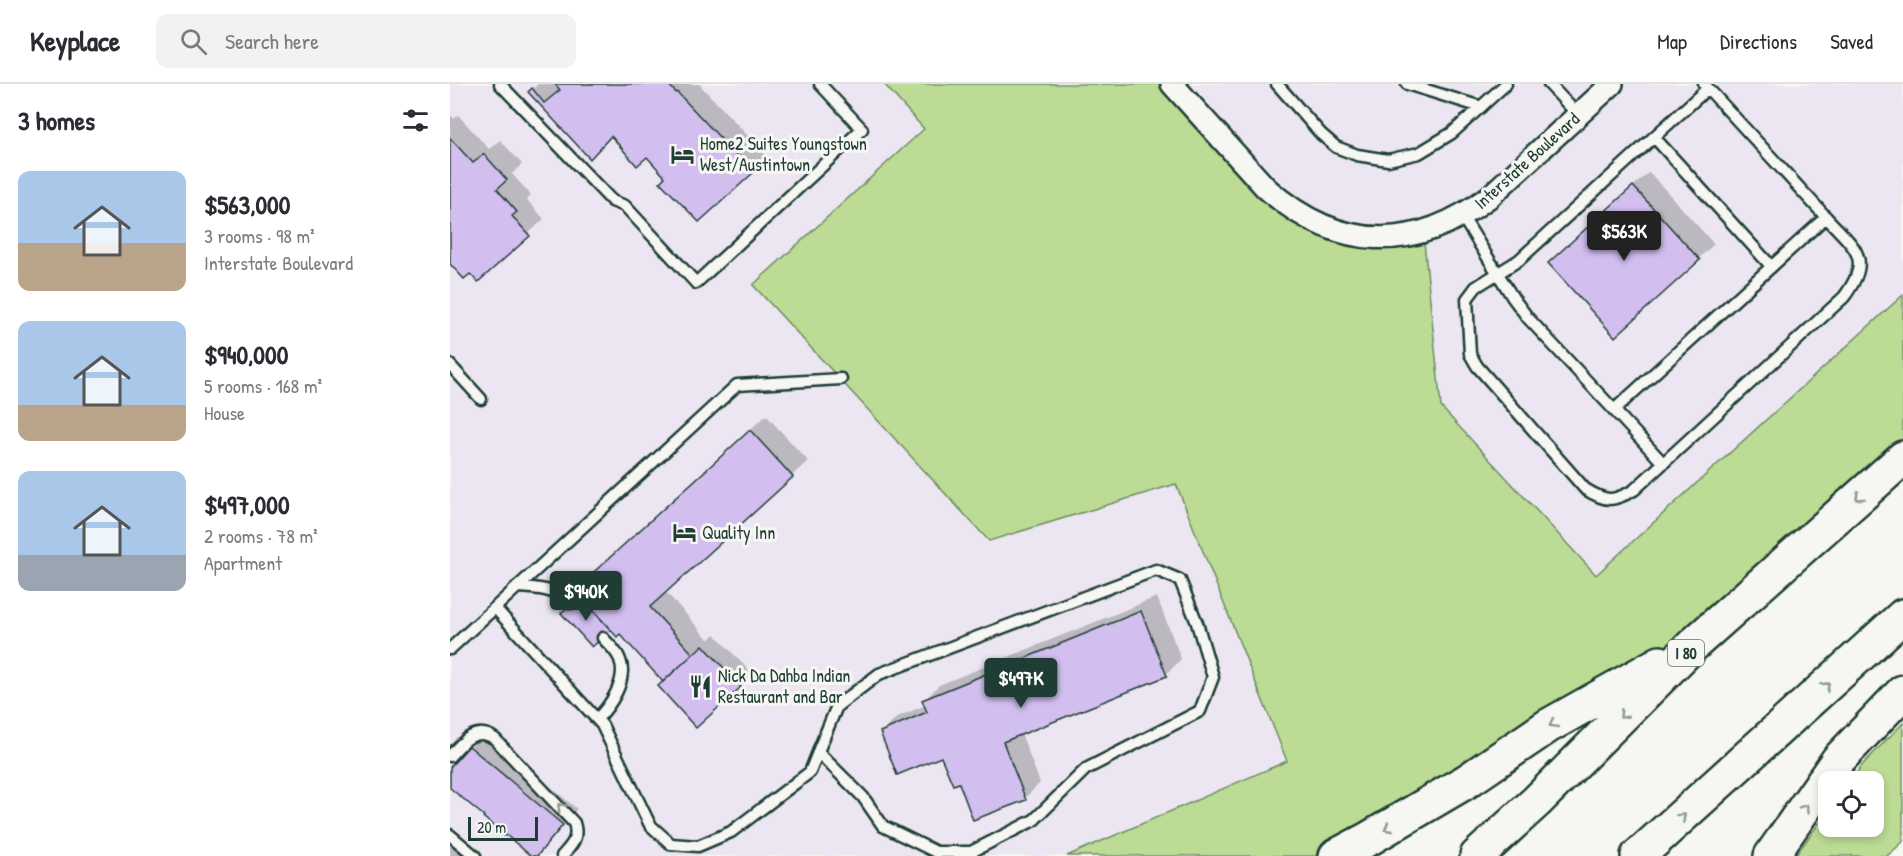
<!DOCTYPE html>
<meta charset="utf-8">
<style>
:root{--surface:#fff;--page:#f2f2f3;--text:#2b2b33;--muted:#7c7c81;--line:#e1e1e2;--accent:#1f3d34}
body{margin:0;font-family:"Patrick Hand",sans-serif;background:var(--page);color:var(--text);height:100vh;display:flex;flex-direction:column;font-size:22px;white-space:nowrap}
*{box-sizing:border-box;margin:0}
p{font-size:20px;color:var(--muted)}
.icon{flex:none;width:33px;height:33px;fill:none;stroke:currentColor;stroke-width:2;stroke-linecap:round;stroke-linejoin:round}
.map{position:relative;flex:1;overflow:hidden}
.side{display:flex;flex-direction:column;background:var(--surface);width:450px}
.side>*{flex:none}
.controls{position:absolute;left:1368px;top:687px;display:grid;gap:12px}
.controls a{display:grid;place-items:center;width:66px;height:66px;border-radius:12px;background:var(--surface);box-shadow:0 3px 9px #0003;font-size:30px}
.scale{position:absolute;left:18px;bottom:15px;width:70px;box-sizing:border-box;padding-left:6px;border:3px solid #1f3d34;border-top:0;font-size:16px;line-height:21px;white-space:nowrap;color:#1f3d34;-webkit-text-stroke:4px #f6f6f2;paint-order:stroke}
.price{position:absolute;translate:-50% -51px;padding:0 14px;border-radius:6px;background:var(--accent);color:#fff;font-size:20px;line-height:39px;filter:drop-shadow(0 2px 3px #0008)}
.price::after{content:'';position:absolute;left:50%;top:36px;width:18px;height:14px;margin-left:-9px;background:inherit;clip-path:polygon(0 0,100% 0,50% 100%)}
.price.active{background:#222;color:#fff}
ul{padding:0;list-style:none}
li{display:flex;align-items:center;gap:18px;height:150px;padding:0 18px}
li span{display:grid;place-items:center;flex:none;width:168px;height:120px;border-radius:12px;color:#555}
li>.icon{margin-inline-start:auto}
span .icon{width:72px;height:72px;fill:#fffc;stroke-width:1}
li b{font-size:26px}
h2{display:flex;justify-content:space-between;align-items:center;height:72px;padding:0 18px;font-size:26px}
header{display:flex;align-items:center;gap:36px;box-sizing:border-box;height:84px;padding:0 30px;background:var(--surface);border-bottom:2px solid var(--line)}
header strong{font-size:28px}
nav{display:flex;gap:33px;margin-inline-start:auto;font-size:21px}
.search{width:420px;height:54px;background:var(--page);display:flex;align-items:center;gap:15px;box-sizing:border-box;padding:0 21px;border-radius:12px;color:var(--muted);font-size:22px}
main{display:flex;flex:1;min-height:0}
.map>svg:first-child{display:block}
.built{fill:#ebe6f1}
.green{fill:#bcdb94;stroke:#6e8c64;stroke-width:1.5}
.shadow{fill:#0003}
.building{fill:#d2bff0;stroke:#1f3d34;stroke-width:1.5}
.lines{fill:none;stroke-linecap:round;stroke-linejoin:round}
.lane-casing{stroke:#1f3d34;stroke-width:15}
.street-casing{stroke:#1f3d34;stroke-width:26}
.highway-casing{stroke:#1f3d34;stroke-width:38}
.lane{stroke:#f6f6f2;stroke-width:10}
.street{stroke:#f6f6f2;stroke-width:21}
.highway{stroke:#f6f6f2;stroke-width:33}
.oneway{stroke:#8a9a93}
.labels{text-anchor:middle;stroke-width:6;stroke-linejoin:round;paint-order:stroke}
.shield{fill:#f6f6f2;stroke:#60746d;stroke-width:1.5}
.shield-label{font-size:16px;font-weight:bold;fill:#1f3d34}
.poi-label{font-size:18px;fill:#1f3d34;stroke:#f6f6f2;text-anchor:start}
.street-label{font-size:18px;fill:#1f3d34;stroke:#f6f6f2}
</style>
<header>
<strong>Keyplace</strong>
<div class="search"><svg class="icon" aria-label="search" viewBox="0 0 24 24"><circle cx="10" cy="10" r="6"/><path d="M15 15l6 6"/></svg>Search here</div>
<nav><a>Map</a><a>Directions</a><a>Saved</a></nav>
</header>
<main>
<section class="side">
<h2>3 homes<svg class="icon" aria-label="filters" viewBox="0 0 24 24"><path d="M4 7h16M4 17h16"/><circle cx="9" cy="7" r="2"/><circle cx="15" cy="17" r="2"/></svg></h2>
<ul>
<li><span style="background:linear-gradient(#a9c7e8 60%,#b9a48a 0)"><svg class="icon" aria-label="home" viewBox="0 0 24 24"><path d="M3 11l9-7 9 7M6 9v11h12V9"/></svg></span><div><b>$563,000</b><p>3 rooms · 98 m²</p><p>Interstate Boulevard</p></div></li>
<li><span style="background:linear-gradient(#a9c7e8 70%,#b9a48a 0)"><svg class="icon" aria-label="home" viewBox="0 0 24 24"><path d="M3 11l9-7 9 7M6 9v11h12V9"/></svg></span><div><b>$940,000</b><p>5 rooms · 168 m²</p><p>House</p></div></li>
<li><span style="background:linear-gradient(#a9c7e8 70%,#9aa5b1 0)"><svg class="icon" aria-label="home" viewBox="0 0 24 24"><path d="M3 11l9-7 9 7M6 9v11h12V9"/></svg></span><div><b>$497,000</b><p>2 rooms · 78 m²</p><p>Apartment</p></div></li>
</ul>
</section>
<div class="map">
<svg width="1453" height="772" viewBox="0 0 1453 772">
<rect width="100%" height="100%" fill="#f6f6f2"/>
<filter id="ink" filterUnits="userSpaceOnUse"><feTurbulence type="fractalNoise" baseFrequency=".0167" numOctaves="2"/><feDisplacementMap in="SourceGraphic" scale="12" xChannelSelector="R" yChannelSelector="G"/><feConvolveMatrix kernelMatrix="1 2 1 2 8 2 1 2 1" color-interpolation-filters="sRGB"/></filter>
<g filter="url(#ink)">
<path class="built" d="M0,0h434l41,44 -171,158 235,255 187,-57 111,277 -220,95h-617z
M722,0h731v211l-307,280 -155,-168 -18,-174 -109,-10z"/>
<path class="green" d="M434,0h288l142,139 109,9 18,175 155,168 307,-280v165l-208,183 -359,213h-269l220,-95 -111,-277 -187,57 -236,-256 171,-156z
M1453,639v119l-16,14h-92l33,-45v15h46v-44l-24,-1 14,-18z"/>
<path class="shadow" d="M88,0h161l68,72 -16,16 -84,5 -20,-22 -36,-20 -21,21 -60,-64z
M0,30l4,5 4,-4 31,34 11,-9 22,24 -10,10 19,21 -4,5 17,19 -66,61 -8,-8 -20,-9z
M1199,88l65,72 -16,15 -132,-11z
M316,331l42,46 -143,130 44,49 6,-6 37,40 -56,52 -31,-45 -45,-49 -38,-36 10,-22z
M707,513l24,62 -15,16 -145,58 19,50 -15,15 -66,-17 -17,-26 -60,-23 15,-15 29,-12 -2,-4 15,-16z
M35,648l92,77 -42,47 -85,-70v-17z
M0,749l27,23h-27z"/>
<path class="building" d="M105,0h113l8,9 1,-1 76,81 -54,49 -39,-40 5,-5 -18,-20 -10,9 -26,-30 -21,23 -62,-67 4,-4 12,15 16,-13z
M0,54l23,25 11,-9 23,26 -10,9 20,23 -5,4 18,20 -52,46 -8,-8 -6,5 -14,-15z
M1183,102l67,74 -85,77 -67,-74z
M300,346l43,47 -143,130 43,47 -30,28 -43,-48 -3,3 -43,-47z
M130,512l31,34 -19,17 -31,-34z
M691,527l26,65 -164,66 23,58 -53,20 -14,-37 -6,2 -12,-28 -44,18 -17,-43 47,-20 -5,-12z
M253,561l38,42 -45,41 -38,-42z
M19,662l94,79 -26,31h-6l-25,-21 -1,1 -22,-19 1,-1 -34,-28v-21z"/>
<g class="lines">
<defs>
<path id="lane" d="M50,0l112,117 13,5 71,77 166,-154 -42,-45
M827,0l44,50 15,13 21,8 31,5 31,-7 33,-20 54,-49
M957,0l74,23
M1099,0l29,31
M1258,4l-54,49 117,129
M1204,53l-135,123 -43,27 -9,12 3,55 7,12 108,123c21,13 28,13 49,1l210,-193c30,-40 10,-49 -18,-80
M1012,132l51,82 15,20 86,92 212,-193 -122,-133
M0,281l31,34
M1164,326l49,53
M67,503c21,1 38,2 54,16
M45,524l107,117 48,100 21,19 27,2 33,-14 79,-60 8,-20 1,-3 18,-43 42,-32 277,-104 24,10 17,43 16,54 -13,34 -114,58 -52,51 -63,32h-35l-53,-26 -20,-29 -45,-45
M0,565l287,-264 104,-6
M147,635c13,-13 31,-39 23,-59 -3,-9 -11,-15 -17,-22
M0,672c12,-14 26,-31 45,-17l79,84c5,15 -2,22 -12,33
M0,751l25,21"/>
<path id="street" d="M722,0l94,104c71,63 147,66 223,9l123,-113"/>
<path id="highway" d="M886,772l34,-18 97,-57 81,-55 112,-63
M1027,772l60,-55 158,-158 208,-185
M1188,772l265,-240
M1321,772l67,-96 65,-68"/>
</defs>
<use href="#lane" class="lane-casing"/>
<use href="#street" class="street-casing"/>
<use href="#highway" class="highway-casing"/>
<use href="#lane" class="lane"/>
<use href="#street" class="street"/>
<use href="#highway" class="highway"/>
</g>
<defs><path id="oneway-chevron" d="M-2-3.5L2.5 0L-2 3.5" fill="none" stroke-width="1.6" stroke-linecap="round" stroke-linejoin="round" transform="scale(1.5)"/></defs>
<g class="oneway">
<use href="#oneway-chevron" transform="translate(1409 413) rotate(138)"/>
<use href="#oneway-chevron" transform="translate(1376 602) rotate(-42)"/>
<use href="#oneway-chevron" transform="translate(1173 631) rotate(135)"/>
<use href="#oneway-chevron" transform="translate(1103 640) rotate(149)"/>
<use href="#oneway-chevron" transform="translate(111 723) rotate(-134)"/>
<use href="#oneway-chevron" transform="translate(1355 724) rotate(-55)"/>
<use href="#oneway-chevron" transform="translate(1232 733) rotate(-42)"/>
<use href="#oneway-chevron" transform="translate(938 744) rotate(150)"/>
</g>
</g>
<defs>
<symbol id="hotel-bare" viewBox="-9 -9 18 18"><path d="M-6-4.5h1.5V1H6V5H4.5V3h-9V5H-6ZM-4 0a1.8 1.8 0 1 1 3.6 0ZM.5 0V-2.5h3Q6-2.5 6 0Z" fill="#1f3d34" stroke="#f6f6f2" stroke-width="2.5" paint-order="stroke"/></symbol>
<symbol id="restaurant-bare" viewBox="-9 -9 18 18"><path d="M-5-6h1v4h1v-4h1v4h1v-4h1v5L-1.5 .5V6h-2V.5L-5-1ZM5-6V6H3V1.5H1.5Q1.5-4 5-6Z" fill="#1f3d34" stroke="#f6f6f2" stroke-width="2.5" paint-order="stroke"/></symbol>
</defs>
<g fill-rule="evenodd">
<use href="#hotel-bare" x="216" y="54" width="33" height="33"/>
<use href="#hotel-bare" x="218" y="432" width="33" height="33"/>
<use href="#restaurant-bare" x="234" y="586" width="33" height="33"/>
</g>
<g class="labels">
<rect class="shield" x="1218" y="556" width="36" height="26" rx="4.5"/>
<g class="shield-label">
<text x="1236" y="575">I 80</text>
</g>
<g class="poi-label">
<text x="250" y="66">Home2 Suites Youngstown<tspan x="250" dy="21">West/Austintown</tspan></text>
<text x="252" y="455">Quality Inn</text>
<text x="268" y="598">Nick Da Dahba Indian<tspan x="268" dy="21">Restaurant and Bar</tspan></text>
</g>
<g class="street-label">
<text transform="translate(1077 77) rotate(-42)" y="6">Interstate Boulevard</text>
</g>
</g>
</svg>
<div class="controls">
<a><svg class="icon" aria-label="locate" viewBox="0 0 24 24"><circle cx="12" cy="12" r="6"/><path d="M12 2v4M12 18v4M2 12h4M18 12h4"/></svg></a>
</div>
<div class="scale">20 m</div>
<b class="price active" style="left:1174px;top:178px">$563K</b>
<b class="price" style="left:136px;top:538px">$940K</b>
<b class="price" style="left:571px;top:625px">$497K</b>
</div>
</main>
